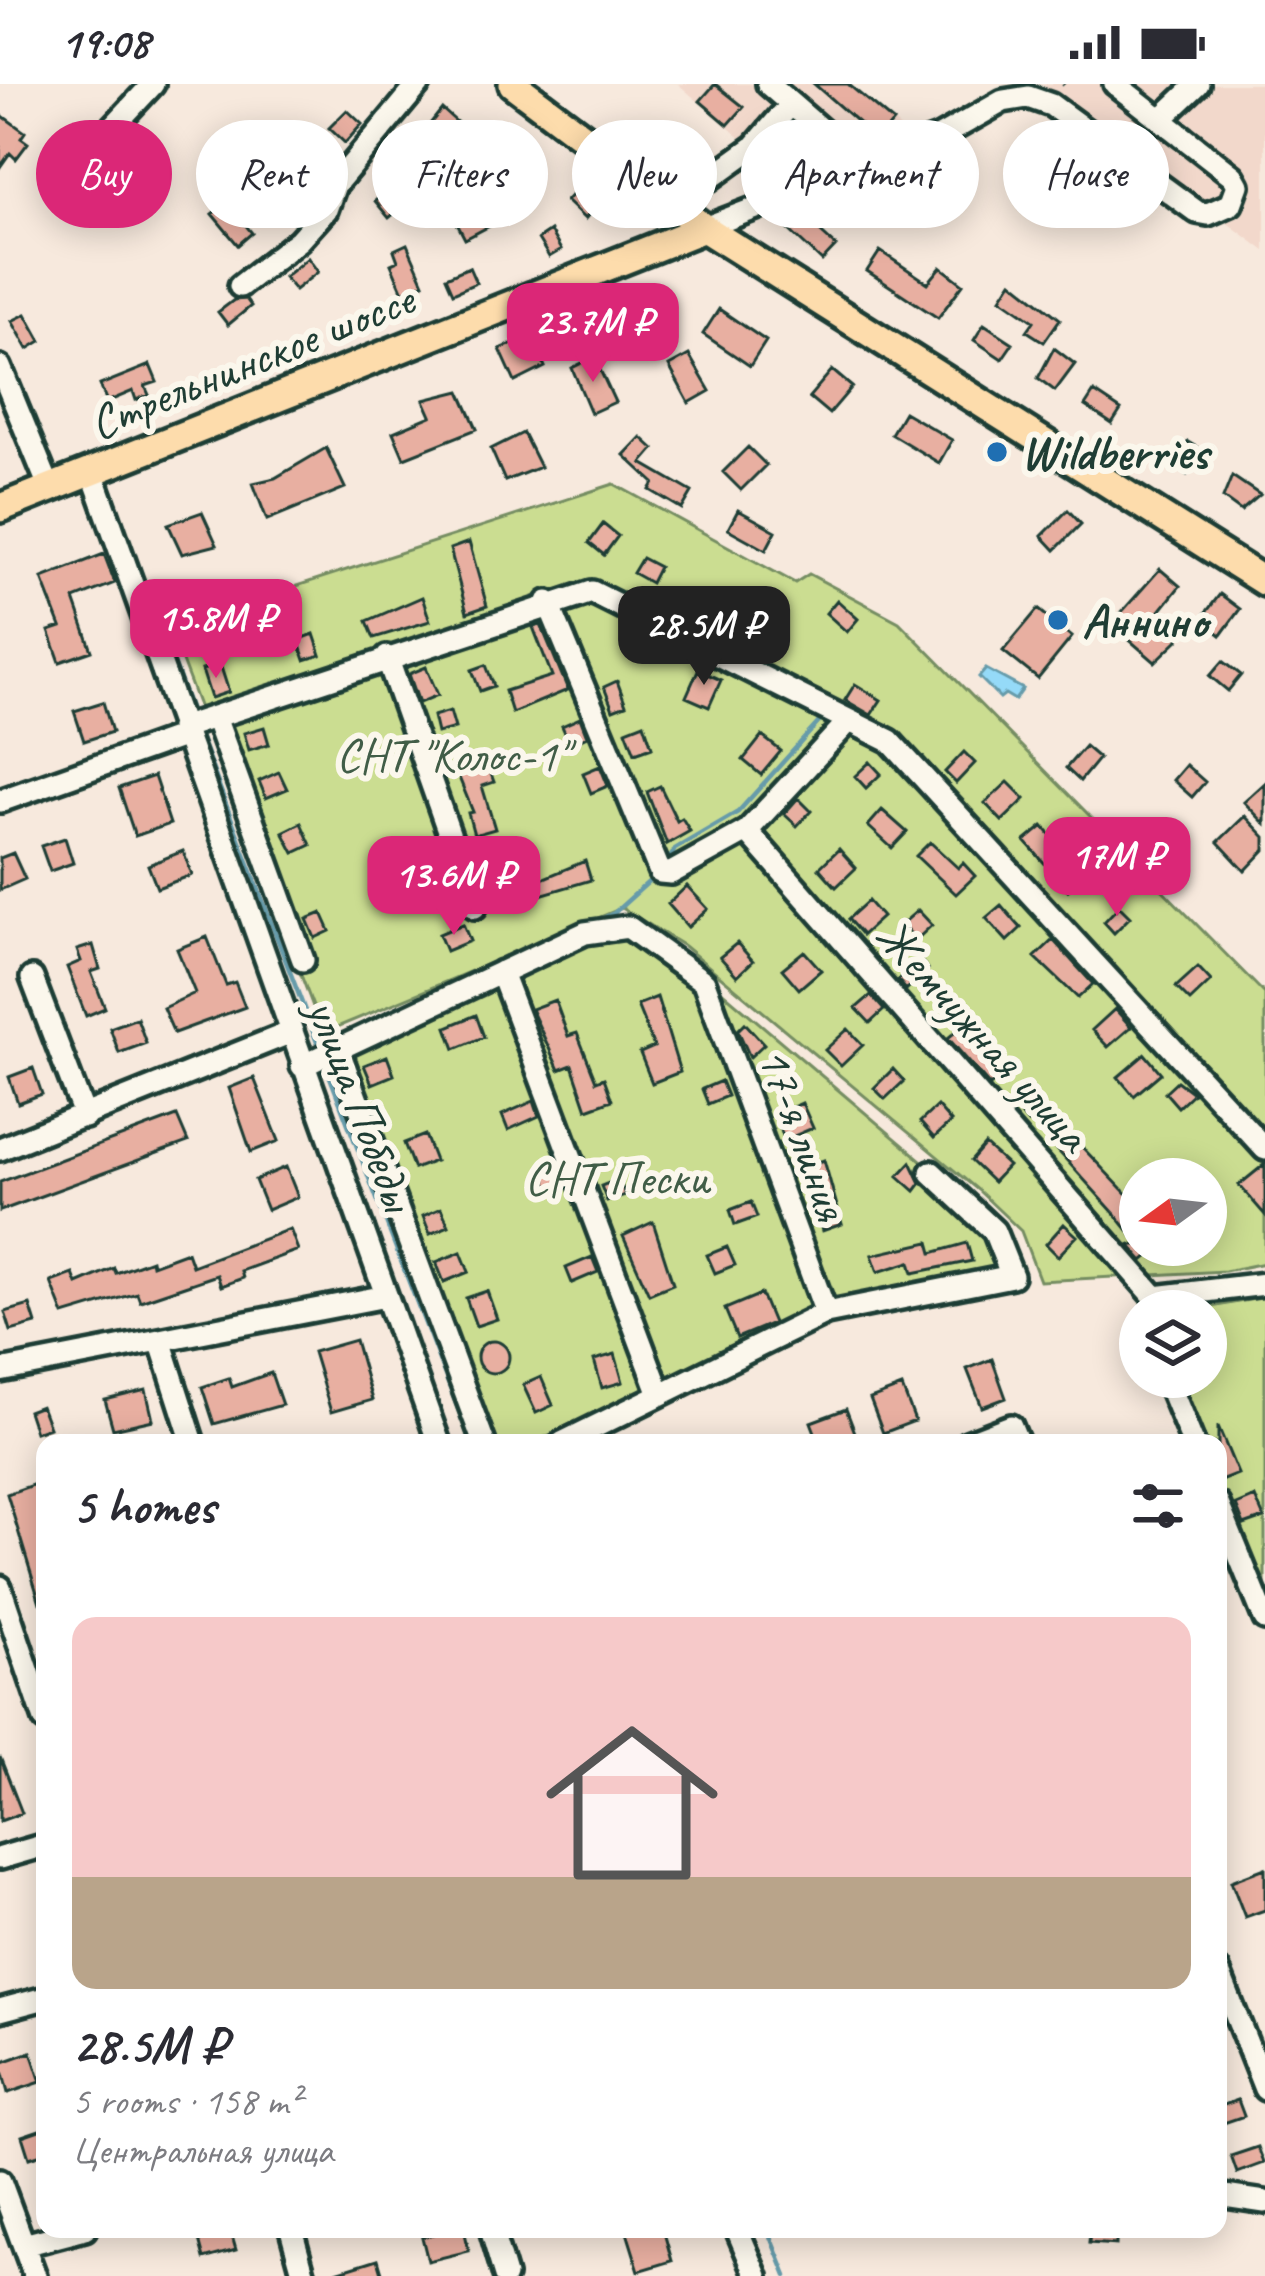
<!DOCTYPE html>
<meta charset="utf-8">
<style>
:root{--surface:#fff;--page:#f2f2f3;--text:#2b2b33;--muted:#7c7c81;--accent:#db2777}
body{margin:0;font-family:Caveat,sans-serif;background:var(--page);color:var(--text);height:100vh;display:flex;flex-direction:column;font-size:45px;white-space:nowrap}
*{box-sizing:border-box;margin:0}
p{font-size:39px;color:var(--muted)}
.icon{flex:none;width:66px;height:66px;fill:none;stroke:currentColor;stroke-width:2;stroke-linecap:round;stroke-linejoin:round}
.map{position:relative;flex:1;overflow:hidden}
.panel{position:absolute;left:36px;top:1350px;width:1191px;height:804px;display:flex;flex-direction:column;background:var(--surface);border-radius:24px;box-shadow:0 6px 30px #0003}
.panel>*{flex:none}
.banner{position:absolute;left:36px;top:36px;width:1194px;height:108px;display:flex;gap:24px}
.needle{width:78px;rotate:255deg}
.tools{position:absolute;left:1119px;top:1074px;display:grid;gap:24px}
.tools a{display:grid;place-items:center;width:108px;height:108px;border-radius:50%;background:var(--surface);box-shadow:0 6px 30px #0003;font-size:60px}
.price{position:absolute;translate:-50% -102px;padding:0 27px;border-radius:24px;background:var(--accent);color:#fff;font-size:39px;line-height:78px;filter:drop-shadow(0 3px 6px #0008)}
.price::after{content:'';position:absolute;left:50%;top:72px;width:36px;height:27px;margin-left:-18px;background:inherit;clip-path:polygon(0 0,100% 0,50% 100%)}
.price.selected{background:#222;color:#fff}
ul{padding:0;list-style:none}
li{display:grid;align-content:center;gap:24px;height:636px;padding:0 36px}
li span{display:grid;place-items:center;height:372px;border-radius:24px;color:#555}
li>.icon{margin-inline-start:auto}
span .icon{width:216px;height:216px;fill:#fffc;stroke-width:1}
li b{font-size:51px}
h2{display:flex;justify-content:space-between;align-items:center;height:144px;padding:0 36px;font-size:51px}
.chip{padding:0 42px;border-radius:54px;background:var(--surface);box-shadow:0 6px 30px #0003;font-size:42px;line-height:108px}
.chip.selected{background:var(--accent);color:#fff}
.status{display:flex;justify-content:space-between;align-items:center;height:84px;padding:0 60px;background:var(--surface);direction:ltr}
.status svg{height:33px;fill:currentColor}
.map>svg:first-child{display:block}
.built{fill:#f2d8cb}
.green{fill:#cbdd91;stroke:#758d62;stroke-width:3;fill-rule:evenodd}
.water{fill:#95daf8;stroke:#669baa;stroke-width:3}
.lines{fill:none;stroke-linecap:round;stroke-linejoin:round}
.stream{stroke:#669baa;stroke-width:4.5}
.building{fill:#e8afa1;stroke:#1f3d34;stroke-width:3}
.minor-casing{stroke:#1f3d34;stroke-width:30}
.major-casing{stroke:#1f3d34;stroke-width:36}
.minor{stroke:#fbf7ec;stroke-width:21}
.major{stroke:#fddcac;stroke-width:27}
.rail{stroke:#1f3d34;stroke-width:4.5;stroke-dasharray:18 9;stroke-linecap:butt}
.poi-dot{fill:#1f6fb2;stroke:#fbf7ec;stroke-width:4.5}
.labels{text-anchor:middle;stroke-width:12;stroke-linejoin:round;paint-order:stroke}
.street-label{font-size:48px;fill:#1f3d34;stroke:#fbf7ec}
.poi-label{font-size:48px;font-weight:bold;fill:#1f3d34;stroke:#fbf7ec;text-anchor:start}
.park-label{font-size:48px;fill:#415d47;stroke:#fbf7ec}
</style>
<div class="status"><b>19:08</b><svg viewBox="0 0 49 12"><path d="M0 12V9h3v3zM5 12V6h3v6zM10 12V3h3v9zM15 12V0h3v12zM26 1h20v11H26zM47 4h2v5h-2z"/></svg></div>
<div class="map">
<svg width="1265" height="2192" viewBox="0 0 1265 2192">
<rect width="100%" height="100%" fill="#f7e9dd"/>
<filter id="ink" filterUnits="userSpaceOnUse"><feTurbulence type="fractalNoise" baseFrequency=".00833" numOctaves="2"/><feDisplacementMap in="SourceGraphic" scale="24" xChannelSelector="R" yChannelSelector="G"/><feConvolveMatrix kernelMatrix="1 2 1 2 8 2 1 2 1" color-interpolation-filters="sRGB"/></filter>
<g filter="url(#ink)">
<path class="built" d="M678,0h171l55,47 -14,13 -103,34z
M1042,0h223v167l-213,-159z"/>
<path class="green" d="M614,400l181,99 14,-9 90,48 366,372v269l-40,8 -185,10 -19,-50 -43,-41 -294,-244 -62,-38 -299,125 -154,-406zM1140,1095h66v66h-66z
M632,851l65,52 21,1 283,240 16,42c-59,12 -124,18 -182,36 -114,36 -218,137 -342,137l-143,-392 236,-108z
M1265,1213v304l-47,-114v-44h-18l-27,-66h33v-66h-16z"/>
<path class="water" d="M986,585l37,20 -8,11 -10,-6 -5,4 -21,-21z"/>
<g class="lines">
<path class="stream" d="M168,562l24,67
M198,647l120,314 82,-37
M667,779l8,-14 63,-37 81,-90
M592,839l22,-10 40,-36
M325,980l146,379
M768,2145l19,47"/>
</g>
<path class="building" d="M715,0l29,23 -16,18 -28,-24z
M814,0h34l45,38 -15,18z
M442,25l18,16 -18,20 -17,-15z
M347,26l15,14 -17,19 -16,-15z
M0,30l25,18 -4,6 7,5 -12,16 -6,-6 -10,14z
M214,67l20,11 -8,13 -19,-11z
M93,76l28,24 -13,16 -29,-25z
M400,96l14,17 -25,21 -14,-17z
M577,105l19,17 -11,13 -19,-18z
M483,114l12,25 -30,16 -13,-25z
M227,118l25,31 -14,12 -26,-31z
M801,130l35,32 -14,15 -34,-32z
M550,147l11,19 -12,7 -11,-18z
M407,160l17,39 -21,9 -12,-28 7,-3 -4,-11z
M880,167l48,32 13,-16 22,17 -25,34 -71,-47z
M308,174l10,14 -23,18 -11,-13z
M469,183l7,16 -23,10 -7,-16z
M1012,197l48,38 -16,23 -17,-11 7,-10 -33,-23z
M246,215l5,7 -23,19 -10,-13 16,-12z
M719,225l47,32 -16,25 -47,-32z
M26,230l15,27 -13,8 -16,-28z
M984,240l29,19 -11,16 -28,-19z
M532,252l13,31 -30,15 -15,-33z
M1054,264l21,16 -20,27 -17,-13z
M689,271l21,36 -21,12 -20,-37z
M594,273l21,45 -24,11 -19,-45z
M150,281l7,17 -12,4 4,9 -13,5 -3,-9 -26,11 -7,-17z
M832,286l20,17 -23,27 -20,-17z
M460,307l17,38 -73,29 -11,-26 38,-16 -7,-16z
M1094,308l27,18 -9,14 -27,-18z
M904,328l48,28 -13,23 -48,-29z
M523,349l17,34 -35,14 -14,-32z
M641,353l13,12 -12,14 50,29 -10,17 -32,-19 4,-7 -30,-28z
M1188,358l15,9 -16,24 -14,-10z
M748,363l18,18 -25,25 -18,-18z
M326,364l19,40 -78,32 -14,-37 22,-5z
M1232,392l28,19 -19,16 -18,-13z
M738,426l38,21 -10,19 -38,-21z
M1068,426l13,14 -26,26 -13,-14z
M202,428l15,33 -35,9 -14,-30z
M603,440l15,12 -14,19 -15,-12z
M469,458l18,64 -20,7 -17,-64z
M104,470l11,29 -41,16 18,52 -32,11 -11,-31 12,-4 -19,-49z
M642,474l17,9 -8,16 -18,-10z
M1160,485l20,17 -24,30 23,23 -24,23 -44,-38z
M1220,510l20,15 -19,26 -20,-16z
M422,513l8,24 -56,17 -7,-17z
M276,516l8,25 -38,18 -6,-26 24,-6 -2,-7z
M837,516l21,19 -11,13 -21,-19z
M1038,525l34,28 -34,42 -35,-28z
M745,531l38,19 -11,21 -39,-22z
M541,541l27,65 -56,23 -7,-22 47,-15 -19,-49z
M314,550l7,21 -16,5 -7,-20z
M1223,577l18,14 -13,16 -18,-15z
M220,580l9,28 -18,6 -9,-28z
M486,581l8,21 -14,5 -8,-21z
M426,583l12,28 -19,8 -10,-29z
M698,586l23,10 -12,27 -23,-10z
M617,597l9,24 -13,5 -9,-23z
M855,600l26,16 -10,15 -26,-15z
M103,618l9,30 -28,9 -10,-30z
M450,627l5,17 -18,5 -4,-17z
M580,634l7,18 -17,8 -8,-18z
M644,639l8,24 -17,6 -9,-23z
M264,643l5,17 -20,6 -5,-17z
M762,652l19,15 -20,24 -18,-15z
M1085,662l14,12 -19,23 -14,-13z
M964,668l11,11 -19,20 -11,-11z
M870,678l11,12 -15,14 -11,-12z
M487,679l7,19 -12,4 13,43 -21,6 -6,-22 5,-1 -15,-37z
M1186,681l19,17 -13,15 -19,-17z
M600,682l8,20 -17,7 -8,-20z
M279,688l8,17 -21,9 -7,-17z
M154,692l16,48 -35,12 -16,-48z
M1008,698l17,17 -23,22 -17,-18z
M1265,699v41l-21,-22z
M660,702l17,35 5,-3 8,13 -23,13 -20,-52z
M798,714l13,13 -14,15 -13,-12z
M882,726l25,22 -15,16 -24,-22z
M1245,732l20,21v13l-20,21 -27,-29z
M301,739l10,22 -17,8 -11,-21z
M1043,742l26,31 5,-4 15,17 -21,20 -43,-49z
M65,754l8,25 -23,8 -9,-25z
M930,758l28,26 5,-5 12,13 -19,18 -40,-38z
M437,760l20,56 -15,5 -11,-40 -12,3 -5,-17z
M839,765l17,19 -20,19 -17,-19z
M183,767l9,24 -35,13 -9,-23z
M13,769l12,26 -25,11v-32z
M585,777l6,19 -54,16 -5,-13z
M508,782l6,18 -18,5 -6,-17z
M687,802l21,23 -20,18 -20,-23z
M868,817l14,16 -20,18 -14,-16z
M1001,821l20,23 -14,13 -21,-23z
M1119,822l11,11 -16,16 -10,-11z
M918,826l14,15 -16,15 -14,-16z
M322,829l8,18 -15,7 -8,-19z
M463,840l7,17 -24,10 -7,-17z
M207,853l19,48 9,-3 10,25 -71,26 -11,-25 32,-15 -18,-44z
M1053,856l40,44 -15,14 -43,-41z
M737,859l16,18 -16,15 -17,-19z
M93,861l7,24 -9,3 14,36 -19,8 -19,-49 14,-6 -4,-11z
M804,867l17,19 -22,19 -17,-20z
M921,877l7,8 -22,21 -8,-10z
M1198,883l13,14 -21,20 -14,-14z
M871,911l13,15 -14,13 -14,-15z
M657,913l23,75 -28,11 -12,-30 14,-6 -17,-42z
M555,916l13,36 9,-3 19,48 8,-3 8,22 -25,9 -15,-44 -13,5 -28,-61z
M1115,925l16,18 -23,20 -16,-17z
M476,931l8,22 -29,12 -8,-22z
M137,934l9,25 -27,10 -9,-25z
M745,939l19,21 -14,13 -12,-27z
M960,944l25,30 5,-5 17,19 -17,14 -42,-48z
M848,945l15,16 -22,21 -16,-16z
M1145,970l16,19 -27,23 -16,-19z
M387,972l7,19 -22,9 -8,-19z
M33,984l9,26 -24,9 -9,-26z
M893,985l11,12 -19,18 -11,-11z
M254,994l25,63 -28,11 -22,-64z
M721,997l6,15 -19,8 -6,-15z
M1177,997l16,12 -15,14 -13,-15z
M1026,1005l17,20 -15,14 -17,-20z
M534,1017l5,15 -31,14 -6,-15z
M802,1019l11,25 -28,12 -11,-25z
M937,1022l14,16 -17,16 -14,-16z
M177,1032l11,26 -188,69v-29z
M1065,1045l75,79v37h22l-19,16 -14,-16h11l-25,-31 -65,-72z
M425,1051l10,26 -21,8 -10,-26z
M985,1061l23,21 -15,16 -22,-21z
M824,1076l18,64 -20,7 -18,-64z
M911,1078l10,21 -6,8 -17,-15z
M1265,1080v51l-26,-30z
M286,1083l12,30 -31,13 -12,-30z
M559,1084l7,20 -16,5 -7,-20z
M619,1095l6,16 -18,6 -6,-15z
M751,1118l6,15 -22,8 -5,-15z
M441,1124l8,18 -19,8 -7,-18z
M653,1138l20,62 -24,10 -26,-58z
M1064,1140l13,12 -19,20 -12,-12z
M290,1145l8,21 -57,21 2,7 -22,8 -4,-11 -77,26 -3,-8 -73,22 -13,-33 22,-8 4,10 37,-16 2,5 35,-13 1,5 35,-13 5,14z
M929,1158l3,11 35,-10 5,18 -59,12 -3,-11 -32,10 -6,-17z
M727,1163l8,18 -20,8 -8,-18z
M461,1168l8,20 -25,10 -8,-20z
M592,1173l6,15 -26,11 -6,-15z
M487,1207l10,28 -21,7 -10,-28z
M761,1210l12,29 -36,15 -12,-29z
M30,1221l6,19 -25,7 -6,-19z
M355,1256l17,60 -41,12 -18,-60z
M477 1273a16 16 0 1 1 32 0a16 16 0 1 1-32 0Z
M615,1270l8,28 -21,6 -8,-28z
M992,1275l14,39 -24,9 -15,-38z
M271,1289l11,32 -68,19 -12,-37 27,-9 3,9z
M541,1293l12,28 -17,8 -13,-28z
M902,1303l13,34 -32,12 -13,-34z
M146,1306l7,30 -40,9 -8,-29z
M41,1322l8,21 -14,5 -7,-21z
M846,1325l13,34h-40l-8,-21z
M1218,1342l20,48 -20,8z
M38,1399l7,21v99h-5l-33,-109z
M1255,1413l9,21 -20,7 -8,-20z
M0,1673l22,56 -22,8z
M1265,1784v42l-20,7 -14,-36z
M31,1968l10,30 -33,11 -8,-30z
M1238,2016l6,16 -26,9v-18z
M45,2044v25l-16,5 -7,-22z
M1258,2063l6,16 -27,10 -6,-17z
M196,2145h34l6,21 -32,9z
M453,2145h11l5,22 -41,10 -6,-24z
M626,2145h37l9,32 -33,10z
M1090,2145h26v16l-27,-2z
M378,2175l5,17h-49l-1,-3z"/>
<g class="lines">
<defs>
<path id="minor" d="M768,0l59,51
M1161,35l37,-35
M98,59l55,-59
M673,121l82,-59 36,-42
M704,144l234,-90 65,-37 25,-4 23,8 146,107 11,2 23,-10 7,-19 -5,-9 -118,-92
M240,202l59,-46 27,-30 9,-25 84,-101
M0,283l50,122
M92,388l347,971
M548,518l112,270 11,1 76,-42 100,-108
M387,573l88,250
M215,633l88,243
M181,644l411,-136 298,149 375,408
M0,717l183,-65
M747,747l408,466
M501,888l159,422
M32,894l53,139
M338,965l146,394
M302,982l283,-133 43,-6 76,55 122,331
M0,1065l289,-116
M1155,1213l110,-13
M160,1256l33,103
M0,1287l386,-75
M1166,1293l27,66
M562,1359l264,-130 186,-37 -18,-45 -63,-59
M967,1359l44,-17 7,17
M1218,1420l47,115
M0,1503l45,133
M0,1774l45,-13
M1218,1886l47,119
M0,1926l45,-12
M0,2097l35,95
M1218,2111l47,7
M291,2145l13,47
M491,2145l14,47
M737,2145l20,47
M24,2161l61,-16"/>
<path id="major" d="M513,0l191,144 561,354
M0,424l704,-280"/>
</defs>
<use href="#minor" class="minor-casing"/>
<use href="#major" class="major-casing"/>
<use href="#minor" class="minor"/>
<use href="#major" class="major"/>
<path class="rail" d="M1063,0l1,1"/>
</g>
</g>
<g class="poi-dot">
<circle cx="997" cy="368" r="12"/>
<circle cx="1058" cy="536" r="12"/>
</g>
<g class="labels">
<g class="street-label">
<text transform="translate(251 276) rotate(-22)" y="17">Стрельнинское шоссе</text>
<text transform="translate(984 950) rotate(48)" y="17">Жемчужная улица</text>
<text transform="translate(362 1020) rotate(69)" y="17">улица Победы</text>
<text transform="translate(804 1049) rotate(70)" y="17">17-я линия</text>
</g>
<g class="poi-label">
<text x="1021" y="385">Wildberries</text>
<text x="1082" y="553">Аннино</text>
</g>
<g class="park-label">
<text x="452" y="687">СНТ "Колос-1"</text>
<text x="617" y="1110">СНТ Пески</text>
</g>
</g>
</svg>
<div class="tools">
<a><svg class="needle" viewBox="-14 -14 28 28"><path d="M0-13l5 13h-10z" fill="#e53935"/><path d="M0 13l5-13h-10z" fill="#7c7c81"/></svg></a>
<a><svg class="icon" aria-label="layers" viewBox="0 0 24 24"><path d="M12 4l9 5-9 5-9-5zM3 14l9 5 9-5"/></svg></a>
</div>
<b class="price" style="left:593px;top:301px">23.7M ₽</b>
<b class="price" style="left:216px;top:597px">15.8M ₽</b>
<b class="price selected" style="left:704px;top:604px">28.5M ₽</b>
<b class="price" style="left:1117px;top:835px">17M ₽</b>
<b class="price" style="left:454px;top:854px">13.6M ₽</b>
<div class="banner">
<a class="chip selected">Buy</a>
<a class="chip">Rent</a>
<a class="chip">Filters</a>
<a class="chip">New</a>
<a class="chip">Apartment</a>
<a class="chip">House</a>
</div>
<section class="panel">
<h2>5 homes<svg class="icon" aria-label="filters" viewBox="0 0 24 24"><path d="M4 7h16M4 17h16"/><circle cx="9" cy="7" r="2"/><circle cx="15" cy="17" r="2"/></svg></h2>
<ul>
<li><span style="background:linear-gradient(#f6c9c9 70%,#b9a48a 0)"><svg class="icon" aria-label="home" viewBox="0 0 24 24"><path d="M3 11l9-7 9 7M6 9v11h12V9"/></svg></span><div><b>28.5M ₽</b><p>5 rooms · 158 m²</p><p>Центральная улица</p></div></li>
</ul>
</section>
</div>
